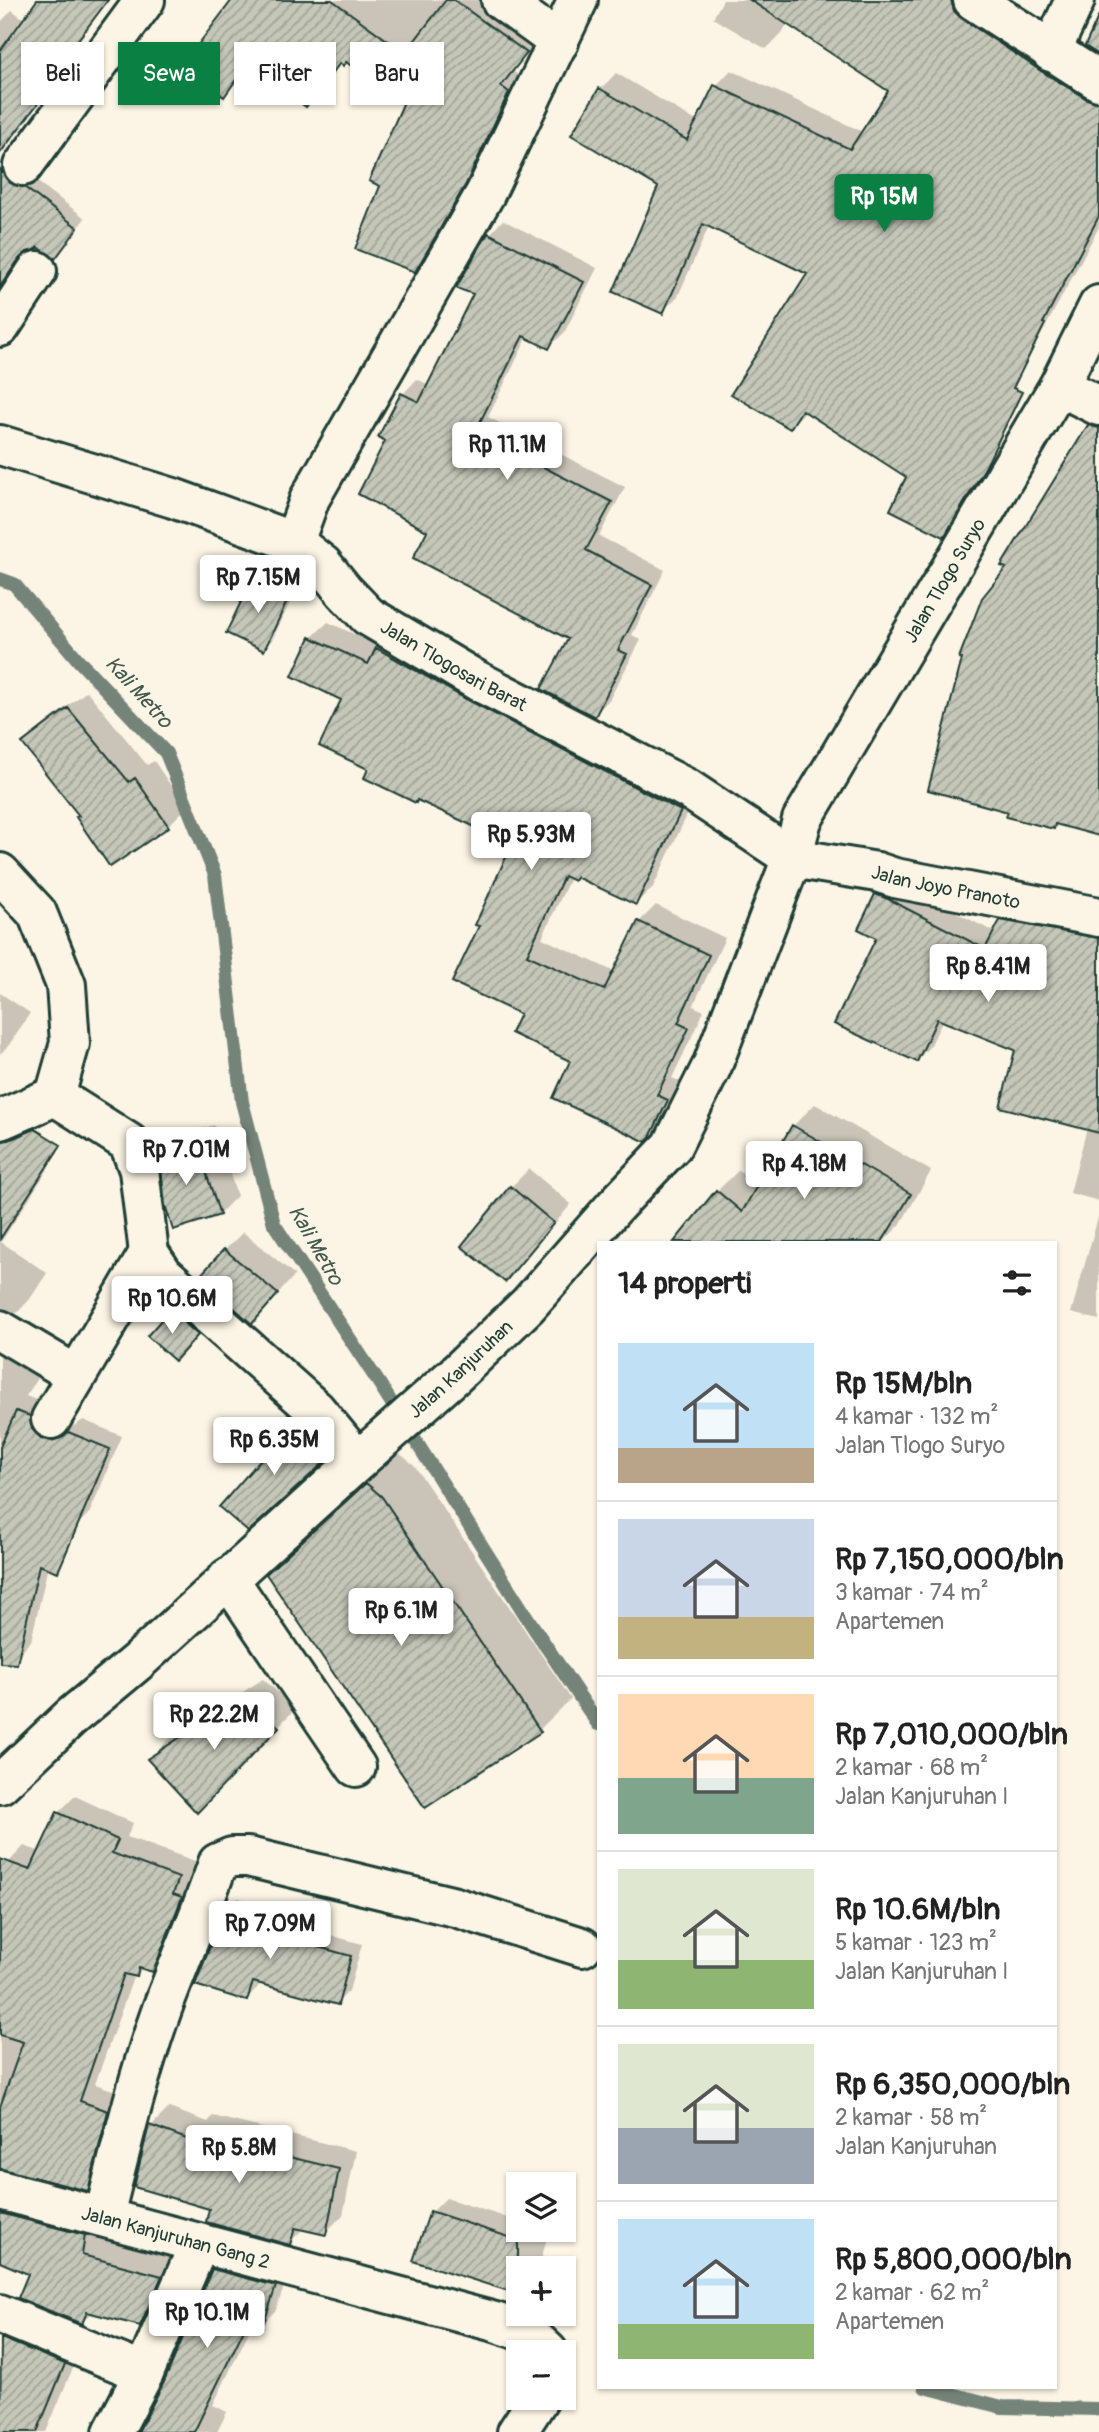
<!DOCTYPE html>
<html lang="id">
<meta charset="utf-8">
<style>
:root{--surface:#fff;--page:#f2f2f2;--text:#222;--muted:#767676;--line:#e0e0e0;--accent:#0b8043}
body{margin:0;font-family:Pangolin,sans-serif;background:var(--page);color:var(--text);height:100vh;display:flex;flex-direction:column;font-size:26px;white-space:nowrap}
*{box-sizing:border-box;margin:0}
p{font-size:23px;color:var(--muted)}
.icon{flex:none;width:38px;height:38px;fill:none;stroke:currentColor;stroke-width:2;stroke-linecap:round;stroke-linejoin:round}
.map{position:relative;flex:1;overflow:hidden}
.side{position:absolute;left:597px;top:1241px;width:460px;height:1148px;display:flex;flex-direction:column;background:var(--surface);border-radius:0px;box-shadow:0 2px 5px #0004}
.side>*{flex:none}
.hud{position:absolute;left:21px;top:42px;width:471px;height:63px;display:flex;gap:14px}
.tools{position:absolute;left:506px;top:2172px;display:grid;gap:14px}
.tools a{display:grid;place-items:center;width:70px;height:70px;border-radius:0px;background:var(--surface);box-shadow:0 2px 5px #0004;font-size:35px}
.price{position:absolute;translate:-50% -60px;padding:0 16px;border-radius:7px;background:#fff;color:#222;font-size:23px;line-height:46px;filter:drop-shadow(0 2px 4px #0008)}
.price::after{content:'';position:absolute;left:50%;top:42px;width:21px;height:16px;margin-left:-10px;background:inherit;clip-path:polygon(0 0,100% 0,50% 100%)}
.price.active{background:var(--accent);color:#fff}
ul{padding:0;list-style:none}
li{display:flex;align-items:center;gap:21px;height:175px;padding:0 21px}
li+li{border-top:2px solid var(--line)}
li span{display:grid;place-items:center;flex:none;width:196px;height:140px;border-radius:0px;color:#555}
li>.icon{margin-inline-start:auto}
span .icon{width:84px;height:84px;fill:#fffc;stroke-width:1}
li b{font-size:30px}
h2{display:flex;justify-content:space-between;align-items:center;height:84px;padding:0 21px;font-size:30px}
.tag{padding:0 24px;border-radius:0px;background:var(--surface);box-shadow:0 2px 5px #0004;font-size:24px;line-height:63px}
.tag.active{background:var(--accent);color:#fff}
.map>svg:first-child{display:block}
.shadow{fill:#0003}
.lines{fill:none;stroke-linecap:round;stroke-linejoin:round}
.stream{stroke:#758479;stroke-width:14}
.building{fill:url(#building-hatch);stroke:#1f3d34;stroke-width:2}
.minor-casing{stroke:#1f3d34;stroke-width:44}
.minor{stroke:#fcf5e5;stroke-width:38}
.labels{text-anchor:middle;stroke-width:5;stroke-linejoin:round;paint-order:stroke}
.street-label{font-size:19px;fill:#1f3d34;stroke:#fcf5e5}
.water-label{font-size:21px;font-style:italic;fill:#435a51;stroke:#fcf5e5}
</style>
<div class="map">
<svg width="1099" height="2432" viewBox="0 0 1099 2432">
<defs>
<pattern id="building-hatch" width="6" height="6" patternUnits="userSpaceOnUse" patternTransform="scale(1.75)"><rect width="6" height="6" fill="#c5c7b9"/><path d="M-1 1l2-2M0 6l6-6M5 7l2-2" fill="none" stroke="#9fa397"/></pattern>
</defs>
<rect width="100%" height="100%" fill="#fcf5e5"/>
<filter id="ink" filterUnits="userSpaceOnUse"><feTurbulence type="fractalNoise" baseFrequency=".0143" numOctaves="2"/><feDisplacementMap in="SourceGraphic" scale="14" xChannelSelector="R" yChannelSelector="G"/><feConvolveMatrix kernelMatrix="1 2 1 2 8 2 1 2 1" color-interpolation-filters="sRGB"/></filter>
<g filter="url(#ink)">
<path class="shadow" d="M40,0h69l-39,53 5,3 -75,100v-133l12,-13 13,10z
M234,0h264l44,34 -28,38 8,6 -43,90 -51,88 -14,14 -32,-85 23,-81 -59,-43 -4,2 -36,42 -56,-42 -27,31z
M723,0h251l125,82v145l-153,286 -38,-36 -102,-66 -16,16 19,-153 -100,-48 -31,70 -16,16 -2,-126 -59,-97 15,-16 82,49 18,-36 15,-16 132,62 27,-42 -102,-67 -6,11 -16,15 -53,-31z
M35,180l50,38 -22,30 -25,-3 -12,5 -26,39v-54l26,-46z
M503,220l94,48 -33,65 -15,14 -21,-11 -40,81 137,70 -26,49 66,34 -33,65 9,5 -32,60 -14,14 -24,-75 -142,-108 -41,-91 15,-46 14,-15 12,6 47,-92 13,-58z
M262,571l35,17 -25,52 -9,9 -10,-69z
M328,622l369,172 -44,93 -17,16 -59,-27 -7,2 -28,60 73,34 24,-50 17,-17 69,33 -32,68 11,5 -32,67 11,5 -17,36 -21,21 -72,-80 -51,-47 -41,-87 34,-83 -145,-75 -27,-69 -32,-61z
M87,691l60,74 7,-4 32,47 -18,18 -87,-11 -56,-72 18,-18z
M891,881l12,4 93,48 5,-12 15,-14 83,16v278l-29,-8 17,-65 -70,-79 -74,-30 -12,26 -14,15 -39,-123 -2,-42z
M0,993l30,20 -21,32 -9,9z
M815,1104l116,67 -31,54 -17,17h-13l-49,-27 -23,27h-107l-9,-7 35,-44 22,-21 20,16 34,-60z
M214,1125l23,71 -18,18 -57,-47 -4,-13 18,-18z
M0,1139l48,30 -47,73 46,31 -17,26 -13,14 -17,-6z
M529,1169l42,35 -48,58 -18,18 6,-93z
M1099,1214v106l-28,-7z
M243,1232l52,43 -43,47 -27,-72z
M180,1302l26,23 -22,24 -34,-14z
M0,1334l48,29 -22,33 17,7 23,25 10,-3 7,-5 39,16 -32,76 -13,14 -77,-36z
M313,1404l32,36 -18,18 -32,-36z
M399,1453l15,12 157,234 -32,31 -271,-155z
M0,1542l50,15 -19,84 -13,14 -18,-4z
M263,1679l33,29 -81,84 -65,-33 17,-18z
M75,1796l58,27 -6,14 68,24 -6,17 9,2 -29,73 -17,17 -8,-3 -8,8h-2l-39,109 29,10 -20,78 -17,17 -87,-22v-283l8,-21 16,-17 17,6 17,-39z
M238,1898l81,22 -4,11 47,13 -13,47 -12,12 -77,-21 -2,5 -12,12 -20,-89z
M169,2108l39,14 5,-6 143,35 -13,64 -18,18 -21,-5 -15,15 -78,-35 -60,-82z
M0,2188l101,31 -3,20 79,20 -21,49 -16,16 -48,-12 -10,10 -52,-49 -30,-13z
M446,2198l68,22 4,-5v15h31l-10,38h-21v24l-86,-80z
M228,2256l61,16 -13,38 -14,14 -8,-3 -41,84 14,7 -10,20h-77l26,-50 48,-112z
M21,2321l61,25 -36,86h-46v-87l3,-6z"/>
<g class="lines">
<path class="stream" d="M0,579l14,5 66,78 86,91 49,122 27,227 32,122 105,159 151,239 68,102
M925,2387l77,20 97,2"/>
</g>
<path class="building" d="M37,0h71l-49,65 5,4 -64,84v-102z
M232,0h100l73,53 41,-53h8l73,53 -26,33 8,6 -43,92 -51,88 -60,-23 25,-63 -11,-5 34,-77 -57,-42 -3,4 -3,-3 -34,44 -58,-44 -24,34 -42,-31z
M750,0h201l3,11 7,7 80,53 46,28 12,4v113l-56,107 2,1 -32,64 9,4 -36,74 -42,71 -54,-27 16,-33 -104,-67 -12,19 -59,-35 76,-120 -104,-50 -40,90 -50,-22 45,-105 -87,-52 28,-47 88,52 27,-55 136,64 38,-58z
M1099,15v40l-14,-9z
M0,169l10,14 14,4 54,41 -23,31 -17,-12 -3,3 -8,2 -8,7 -19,28z
M488,233l96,49 -35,67 -26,-13 -48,96 137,70 -26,48 66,35 -34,65 9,4 -32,63 -54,-28 27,-50 -155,-81 14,-27 -69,-37 27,-53 -7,-4 23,-44 18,9 54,-108 -17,-6z
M1088,425l11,3v408l-44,-12 -1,5 -48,-12 2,-5 -80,-22 34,-131 -3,-1 23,-60 24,-30 -5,-2z
M252,579l37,18 -25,54 -38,-18z
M310,637l58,27 8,-16 90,51 215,112 -45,94 -60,-28 -2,4 -10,-5 -37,79 77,35 34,-69 71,34 -31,68 11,5 -32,67 11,5 -18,37 -4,5 -93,-44 17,-37 -59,-28 9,-19 -68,-32 27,-56 -4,-1 37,-81 -95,-44 -1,3 -52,-25 4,-9 -49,-23 22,-46 -49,-24z
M68,708l61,74 6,-4 34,49 -59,40 -34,-50 3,-1 -57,-73z
M875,894l13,5 97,50 15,-29 99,18v195l-99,-26 15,-57 -78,-31 -20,43 -83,-38 42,-86 -18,-9z
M792,1125l119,69 -29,48h-208l42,-52 26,22z
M35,1129l26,16 -61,94v-98l9,-1z
M196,1142l24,73 -47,15 -8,-25 -4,-38 -5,-13z
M510,1186l44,37 -49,59 -44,-36z
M224,1249l54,45 -26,30 -53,-47z
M170,1310l28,25 -23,26 -28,-25z
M16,1411l14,5 2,13 9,9 10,3 10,-3 7,-6 42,17 -52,123 -19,-7 -22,99 -17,-1v-216z
M294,1421l11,10 23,28 -80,73 -29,-25z
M366,1483l16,14 159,235 -116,76 -159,-234z
M244,1696l35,31 -82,86 -50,-54z
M57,1812l61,28 -6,13 67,25 -6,16 9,3 -29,75 -14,-4 -2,9 -13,-3 -44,127 28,10 -20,80 -88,-22v-62l23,-65 -23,-7v-176l30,11z
M225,1909l83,23 -4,11 47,13 -13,49 -85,-23 -6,19 -52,-16z
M149,2125l43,16 2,-7 145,35 -13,66 -31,-7 -5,17 -84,-23 3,-13 -75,-22z
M430,2211l88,29v54l-105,-33z
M0,2213l85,22 -3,20 80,21 -22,50 -53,-14 -5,12 -64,-26 10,-24 -28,-12z
M212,2269l64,17 -13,40 -15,-5 -54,111h-56l26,-50z
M1,2338l64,26 -28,68h-37z"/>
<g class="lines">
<defs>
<g id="minor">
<path d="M501,0l58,42"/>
<path d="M973,0l126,81"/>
<path d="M1051,52l24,-52"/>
<path d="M23,166l122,-166"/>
<path d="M0,327l37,-56"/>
<path d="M1059,386l40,20"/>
<path id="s1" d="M0,445l173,53 121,44 29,23 21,26 24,25 108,64 212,109 104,69 85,14 18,6 204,39"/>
<path d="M294,542l16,-44 175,-304 93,-194"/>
<path d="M0,873l37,40 29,72 4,58 -15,53"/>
<path d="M0,1120l55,-24 74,47 10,27 10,83 14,21 153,136 42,51"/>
<path d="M0,1330l76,45"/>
<path d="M51,1419l98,-166"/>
<path d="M228,1578l128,189"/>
<path id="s2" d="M0,1784l71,-67 66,-55 221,-201 97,-86 73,-70 87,-99 57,-60 40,-80 80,-208 10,-38 257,-434 40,-81"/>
<path id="s3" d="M0,2190l495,132 33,11 20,19"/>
<path d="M104,2216c17,-69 34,-140 58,-207 18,-49 39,-96 56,-146l14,-6h16l207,50 127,40"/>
<path d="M0,2314l144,59"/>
<path d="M113,2432l31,-59 55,-129"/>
<path d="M517,2432l22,-34"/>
</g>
</defs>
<use href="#minor" class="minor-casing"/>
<use href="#minor" class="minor"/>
</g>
</g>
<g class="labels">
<g class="street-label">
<text dy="7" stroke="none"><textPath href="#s2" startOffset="1558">Jalan Tlogo Suryo</textPath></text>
<text dy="7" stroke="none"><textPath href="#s1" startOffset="514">Jalan Tlogosari Barat</textPath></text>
<text dy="7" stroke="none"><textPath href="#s1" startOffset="1060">Jalan Joyo Pranoto</textPath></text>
<text dy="7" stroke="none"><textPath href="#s2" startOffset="620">Jalan Kanjuruhan</textPath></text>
<text dy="7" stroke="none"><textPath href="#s3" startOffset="182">Jalan Kanjuruhan Gang 2</textPath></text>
</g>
<g class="water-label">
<text transform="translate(139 692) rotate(48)" y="7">Kali Metro</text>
<text transform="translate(316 1245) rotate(60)" y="7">Kali Metro</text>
</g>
</g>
</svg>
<div class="tools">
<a><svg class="icon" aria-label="layers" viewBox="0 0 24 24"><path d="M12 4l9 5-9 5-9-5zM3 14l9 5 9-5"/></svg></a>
<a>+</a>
<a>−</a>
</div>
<b class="price active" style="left:884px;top:234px">Rp 15M</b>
<b class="price" style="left:507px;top:482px">Rp 11.1M</b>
<b class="price" style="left:258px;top:615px">Rp 7.15M</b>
<b class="price" style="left:531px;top:872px">Rp 5.93M</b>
<b class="price" style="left:988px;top:1004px">Rp 8.41M</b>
<b class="price" style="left:186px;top:1187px">Rp 7.01M</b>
<b class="price" style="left:804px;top:1201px">Rp 4.18M</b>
<b class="price" style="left:172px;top:1336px">Rp 10.6M</b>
<b class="price" style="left:274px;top:1477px">Rp 6.35M</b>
<b class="price" style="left:401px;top:1648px">Rp 6.1M</b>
<b class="price" style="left:214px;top:1752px">Rp 22.2M</b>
<b class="price" style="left:270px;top:1961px">Rp 7.09M</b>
<b class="price" style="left:239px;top:2185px">Rp 5.8M</b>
<b class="price" style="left:207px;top:2350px">Rp 10.1M</b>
<div class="hud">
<a class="tag">Beli</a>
<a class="tag active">Sewa</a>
<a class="tag">Filter</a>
<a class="tag">Baru</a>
</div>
<section class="side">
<h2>14 properti<svg class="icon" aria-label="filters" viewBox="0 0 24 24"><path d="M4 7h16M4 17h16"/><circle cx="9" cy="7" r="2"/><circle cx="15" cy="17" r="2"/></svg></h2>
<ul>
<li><span style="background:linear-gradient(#bfe0f5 75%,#b9a48a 0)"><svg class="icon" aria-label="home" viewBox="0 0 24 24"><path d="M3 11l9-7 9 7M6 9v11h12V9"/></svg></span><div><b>Rp 15M/bln</b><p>4 kamar · 132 m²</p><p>Jalan Tlogo Suryo</p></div></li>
<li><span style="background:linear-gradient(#c9d6e8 70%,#c2b280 0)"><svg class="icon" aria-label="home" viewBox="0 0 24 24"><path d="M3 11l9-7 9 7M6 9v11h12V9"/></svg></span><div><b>Rp 7,150,000/bln</b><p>3 kamar · 74 m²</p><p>Apartemen</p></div></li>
<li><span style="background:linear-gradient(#ffd9b3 60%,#7fa58c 0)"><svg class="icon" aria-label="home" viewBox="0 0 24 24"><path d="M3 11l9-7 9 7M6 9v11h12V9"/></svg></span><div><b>Rp 7,010,000/bln</b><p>2 kamar · 68 m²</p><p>Jalan Kanjuruhan I</p></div></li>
<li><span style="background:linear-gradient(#dfe7d0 65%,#8fb573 0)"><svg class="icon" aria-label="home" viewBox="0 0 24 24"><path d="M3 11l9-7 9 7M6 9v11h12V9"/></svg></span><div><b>Rp 10.6M/bln</b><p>5 kamar · 123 m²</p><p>Jalan Kanjuruhan I</p></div></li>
<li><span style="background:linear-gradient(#dfe7d0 60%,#9aa5b1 0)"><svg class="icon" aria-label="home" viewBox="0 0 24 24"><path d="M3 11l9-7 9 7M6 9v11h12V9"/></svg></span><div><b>Rp 6,350,000/bln</b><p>2 kamar · 58 m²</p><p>Jalan Kanjuruhan</p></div></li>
<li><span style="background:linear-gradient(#bfe0f5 75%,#8fb573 0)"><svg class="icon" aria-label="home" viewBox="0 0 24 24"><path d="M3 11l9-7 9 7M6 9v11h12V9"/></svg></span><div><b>Rp 5,800,000/bln</b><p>2 kamar · 62 m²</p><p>Apartemen</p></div></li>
</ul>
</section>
</div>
